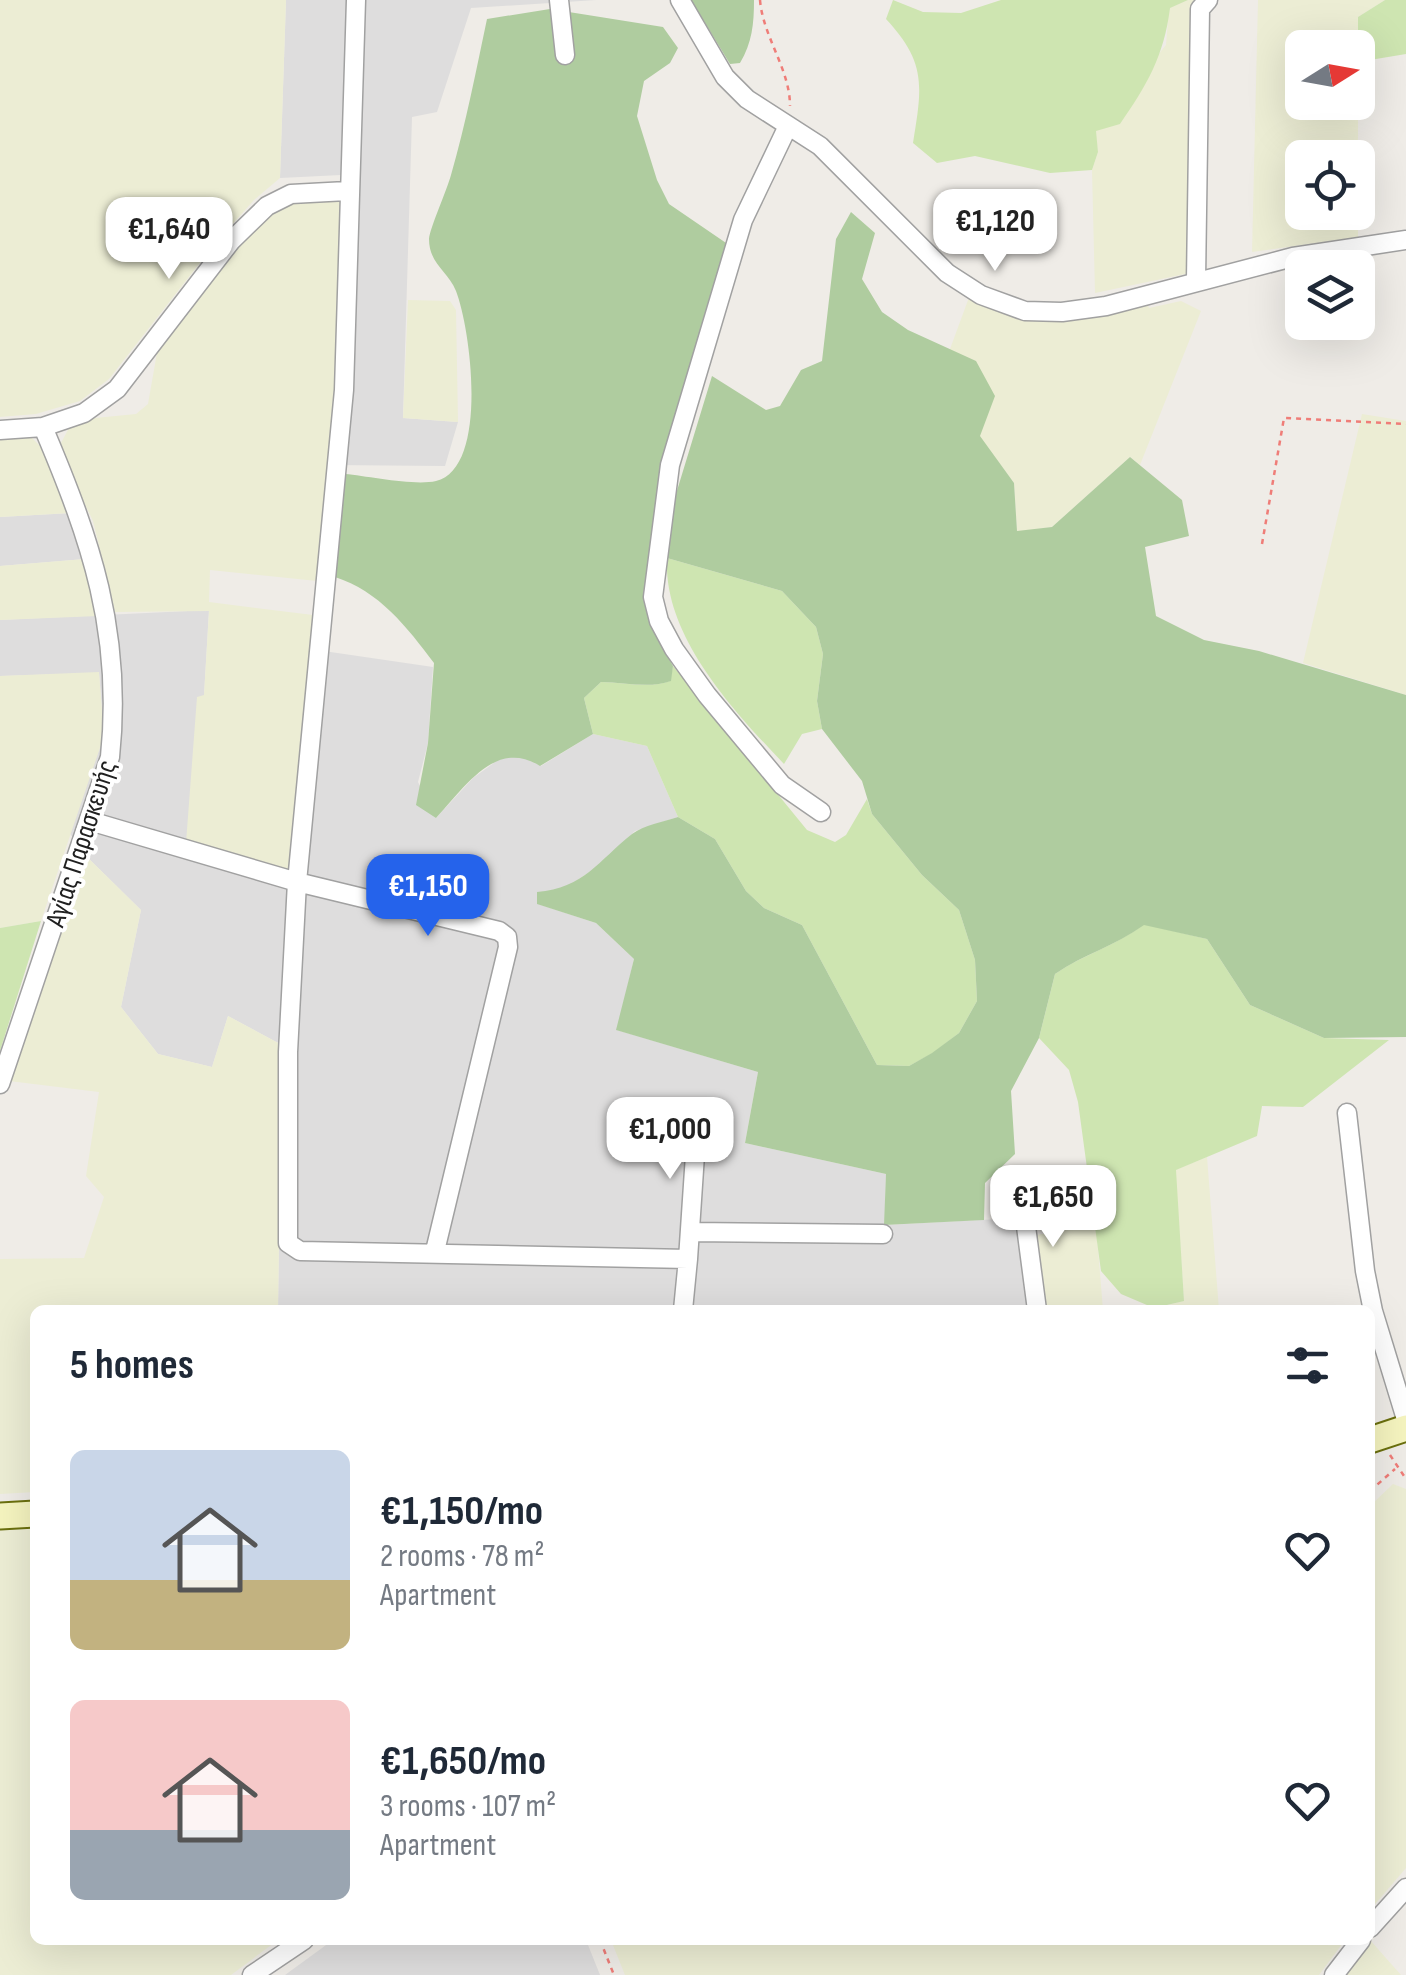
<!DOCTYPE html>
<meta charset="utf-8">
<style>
:root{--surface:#fff;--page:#f6f6f7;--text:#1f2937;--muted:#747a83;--accent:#2563eb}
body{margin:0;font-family:"Sofia Sans Condensed",sans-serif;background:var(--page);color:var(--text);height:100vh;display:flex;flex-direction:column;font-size:38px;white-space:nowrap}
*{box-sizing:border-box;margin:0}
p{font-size:32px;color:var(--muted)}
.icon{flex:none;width:55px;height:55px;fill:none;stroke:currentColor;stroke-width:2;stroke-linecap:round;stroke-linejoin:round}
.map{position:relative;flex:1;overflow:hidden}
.sheet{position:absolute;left:30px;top:1305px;width:1345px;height:640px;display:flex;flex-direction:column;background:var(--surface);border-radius:15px;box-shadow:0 10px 40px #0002}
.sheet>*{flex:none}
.needle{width:65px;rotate:79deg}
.buttons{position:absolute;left:1285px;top:30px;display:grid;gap:20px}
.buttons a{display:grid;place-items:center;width:90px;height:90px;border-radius:15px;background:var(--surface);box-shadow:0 10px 40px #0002;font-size:50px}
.price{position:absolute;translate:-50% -85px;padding:0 22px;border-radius:20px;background:#fff;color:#222;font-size:32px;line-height:65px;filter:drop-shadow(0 2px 5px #0008)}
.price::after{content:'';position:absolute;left:50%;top:60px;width:30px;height:22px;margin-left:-15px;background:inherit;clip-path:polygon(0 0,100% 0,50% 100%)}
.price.on{background:var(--accent);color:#fff}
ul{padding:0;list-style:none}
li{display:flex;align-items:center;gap:30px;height:250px;padding:0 40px}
li span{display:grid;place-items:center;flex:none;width:280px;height:200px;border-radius:15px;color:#555}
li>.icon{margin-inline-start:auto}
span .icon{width:120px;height:120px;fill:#fffc;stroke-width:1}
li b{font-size:42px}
h2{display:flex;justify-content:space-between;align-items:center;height:120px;padding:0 40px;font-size:42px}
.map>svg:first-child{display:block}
.residential{fill:#dedddd}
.farmland{fill:#ecedd4;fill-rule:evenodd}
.grass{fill:#cee5b1}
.forest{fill:#afcc9f}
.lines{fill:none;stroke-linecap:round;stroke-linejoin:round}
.street-casing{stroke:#a1a1a1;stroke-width:21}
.secondary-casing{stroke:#6b700e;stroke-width:29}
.path{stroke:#ef7d78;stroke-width:2.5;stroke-dasharray:5 5;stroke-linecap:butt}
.street{stroke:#fff;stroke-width:18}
.secondary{stroke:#f5f4bf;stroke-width:25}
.labels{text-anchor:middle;stroke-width:8;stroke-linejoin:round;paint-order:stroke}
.street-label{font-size:28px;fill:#202020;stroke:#fff}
</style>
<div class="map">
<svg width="1406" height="1975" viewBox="0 0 1406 1975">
<rect width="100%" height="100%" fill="#efece7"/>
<path class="residential" d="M286,0h310l-125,8 -34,104 -25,5 -9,301 55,4 -13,44 -115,-1 8,-77 3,-213 -61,3z
M71,513l14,46 -85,7v-49z
M209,610l-5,86 87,172 19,-219 123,18 -5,76 -10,39 18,36 37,-40 29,-21 21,-2 18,11 52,-32 54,12 31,71 -43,14 -38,36 -35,23 -25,3 1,11 58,19 38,36 -17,71 141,42 -13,71 141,31 -1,51 135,-7 13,92h-755l4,-265 -54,-29 -16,51 -54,-13 -37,-47 20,-97 -58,-57 -14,-21 35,-96 -5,-63 -99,3v-56z
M333,1940h253l14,35h-315z"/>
<path class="farmland" d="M0,0h286l-6,178 -26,22 -40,45 -105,134 -29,22 -44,13 -36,3z
M1188,0h8l-6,273 -95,20 -3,-123 6,-18 -3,-21 71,-86 3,-37z
M1258,0h127l-27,17v220l-106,15zM1302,48h56v54h-56zM1302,158h56v54h-56z
M341,196l-3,192 -21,193 -107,-11 -1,32 104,13 -22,253 -4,2 -101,-27 11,-146 7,-2 5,-84 -94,1 -22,-91 -32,-65v-13l9,-17 15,-7 51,-5 12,-10 10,-57 75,-101 38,-37 22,-11z
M971,292l54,22 121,-15 3,9 32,-7 20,10 -61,154 -10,-8 -78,70 -35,5 -3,-49 -35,-47 -29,-87z
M408,300l42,1 6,9 2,112 -55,-4z
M1362,414l44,7v274l-103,-32z
M26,432l16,16 29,65 -71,4v-84z
M85,559l13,57 -98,4v-54z
M99,672l5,64 -63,185 -41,7v-252z
M83,853l58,57 -20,97 37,47 54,13 16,-51 54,29 -4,265h-243v182l-35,2v-235l84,-1 20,-61 -18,-21 13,-84 -90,-11z
M1207,1157l12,153h-65l30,-10 -9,-130z
M1096,1224l7,86h-57l-9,-75z
M1393,1484l13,5v379l-36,42v-404z
M35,1525v415h243l-47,35h-231v-449z
M611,1940h734l-26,35h-694z
M1368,1940h2l31,35h-61z"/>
<path class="grass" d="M893,0l30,12 38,1 40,-13h187l-18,8c-6,48 -23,77 -50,116l-24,7 2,21 -6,18 -42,3 -75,-17 -38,7 -24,-20c9,-56 14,-80 -27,-124z
M1385,0h21v54l-48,8v-45z
M667,558l115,33 34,36 7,27 -6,47 5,28 -20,5 -18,30c-51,-54 -121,-128 -117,-206z
M673,666l134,164 28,12 11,-7 21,-36 5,15 50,61 37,35 16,50 2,41 -18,32 -26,20 -24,13 -32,-1 -75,-140 -38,-17 -18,-17 -31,-52 -37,-22 -31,-71 -54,-12 -9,-36 17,-16c23,0 48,7 69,-1z
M41,921l-41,130v-123z
M1144,924l63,15 43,66 74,33 65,2 -86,67 -41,-1 -5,30 -81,34 8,131 -30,7 -33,-14 -20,-23 -23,-169 -9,-32 -30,-32 16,-64c29,-20 61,-28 89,-50z"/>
<path class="forest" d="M691,0h63c0,24 -2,43 -14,63l-10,1z
M550,9l113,18 15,21 -8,15 -26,18 -7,35 20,64 12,24 60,41 -79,340 -2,34 25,47 -2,15c-22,8 -47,1 -70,1l-17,16 9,36 -53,32c-44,-28 -75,21 -104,52l-20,-13 12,-62 6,-80c-27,-36 -55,-72 -99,-86l10,-103c23,2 69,12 91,7 53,-13 35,-151 20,-190 -8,-20 -27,-27 -27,-52 1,-11 18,-49 22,-64 15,-52 25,-104 36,-156z
M851,212l24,21 -13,46 20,33 26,18 68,31 19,35 -15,40 34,47 3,48 35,-4 78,-70 52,43 7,36 -44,11 11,69 48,24 55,11 147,44v342l-82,1 -74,-33 -43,-66 -63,-14c-29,21 -60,29 -89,49l-16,64 -28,53 4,63 -30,29 -1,37 -100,5 2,-51 -141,-31 13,-71 -142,-42 18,-71 -38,-36 -59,-19v-12c47,-4 61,-31 95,-58 12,-9 31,-12 46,-17l37,22 31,52 18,17 38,17 75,140 32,1 23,-13 27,-20 18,-32 -2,-41 -16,-50 -37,-35 -50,-61 -10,-33 -40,-52 -5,-28 6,-47 -7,-27 -34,-36 -115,-33 5,-51 40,-131 54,34 14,-4 21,-36 21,-9 14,-122z"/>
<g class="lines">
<defs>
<path id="street" d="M356,0l-12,390 -47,492 -9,170v191l12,8 388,8 -5,51
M559,0l6,55
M680,0l45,77 22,22 73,47 127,127 34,22 44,16 37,1 44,-6 187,-49 113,-17
M787,128l-44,92 -73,245 -17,132 6,24 15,28 33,46 75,90 39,27
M1196,280l4,-271 8,-9
M0,430l43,-3 41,-14 33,-24 114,-148 36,-35 24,-12 56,-3
M90,821l207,61 202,49 8,6 1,10 -73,304
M0,1084l110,-327c13,-124 -19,-217 -67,-330
M640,1113l46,13 10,14 -8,119
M1347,1113l18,158 8,40 33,108
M1022,1196l15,114
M690,1232l193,2
M1370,1928l36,-40
M252,1975l52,-35
M1334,1975l27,-35"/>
<path id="secondary" d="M1370,1440l36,-12
M0,1516l35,-2"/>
</defs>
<use href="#street" class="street-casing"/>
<use href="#secondary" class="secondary-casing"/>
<path class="path" d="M760,0c3,37 30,69 30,106
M1262,544l22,-126 122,6
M1390,1455l16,24
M1370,1491l25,-22
M600,1940l14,35"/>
<use href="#street" class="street"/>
<use href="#secondary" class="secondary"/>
</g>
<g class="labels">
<g class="street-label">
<text transform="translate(80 843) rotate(-72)" y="10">Αγίας Παρασκευής</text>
</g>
</g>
</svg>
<div class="buttons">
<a><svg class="needle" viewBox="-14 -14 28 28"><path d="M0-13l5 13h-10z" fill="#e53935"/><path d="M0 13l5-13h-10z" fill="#747a83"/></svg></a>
<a><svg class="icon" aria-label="locate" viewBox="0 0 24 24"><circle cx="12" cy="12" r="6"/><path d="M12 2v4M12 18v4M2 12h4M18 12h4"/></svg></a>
<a><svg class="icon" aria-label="layers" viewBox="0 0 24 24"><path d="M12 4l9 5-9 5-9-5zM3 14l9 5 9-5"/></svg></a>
</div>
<b class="price" style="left:995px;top:274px">€1,120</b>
<b class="price" style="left:169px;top:282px">€1,640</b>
<b class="price on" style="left:428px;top:939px">€1,150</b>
<b class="price" style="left:670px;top:1182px">€1,000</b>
<b class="price" style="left:1053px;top:1250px">€1,650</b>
<section class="sheet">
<h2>5 homes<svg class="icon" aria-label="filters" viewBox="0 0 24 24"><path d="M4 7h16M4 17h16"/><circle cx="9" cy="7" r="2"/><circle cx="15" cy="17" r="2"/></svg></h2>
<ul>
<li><span style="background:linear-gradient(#c9d6e8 65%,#c2b280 0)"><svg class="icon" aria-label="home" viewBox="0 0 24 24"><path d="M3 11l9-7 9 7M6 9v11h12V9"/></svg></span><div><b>€1,150/mo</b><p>2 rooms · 78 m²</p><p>Apartment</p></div><svg class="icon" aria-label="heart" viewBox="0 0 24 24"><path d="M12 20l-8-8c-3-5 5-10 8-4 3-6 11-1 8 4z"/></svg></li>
<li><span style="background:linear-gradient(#f6c9c9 65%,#9aa5b1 0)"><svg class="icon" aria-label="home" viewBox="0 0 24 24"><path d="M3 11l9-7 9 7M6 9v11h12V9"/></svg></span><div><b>€1,650/mo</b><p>3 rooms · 107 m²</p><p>Apartment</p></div><svg class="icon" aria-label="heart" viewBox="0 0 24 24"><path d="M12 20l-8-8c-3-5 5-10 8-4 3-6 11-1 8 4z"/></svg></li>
</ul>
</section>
</div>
